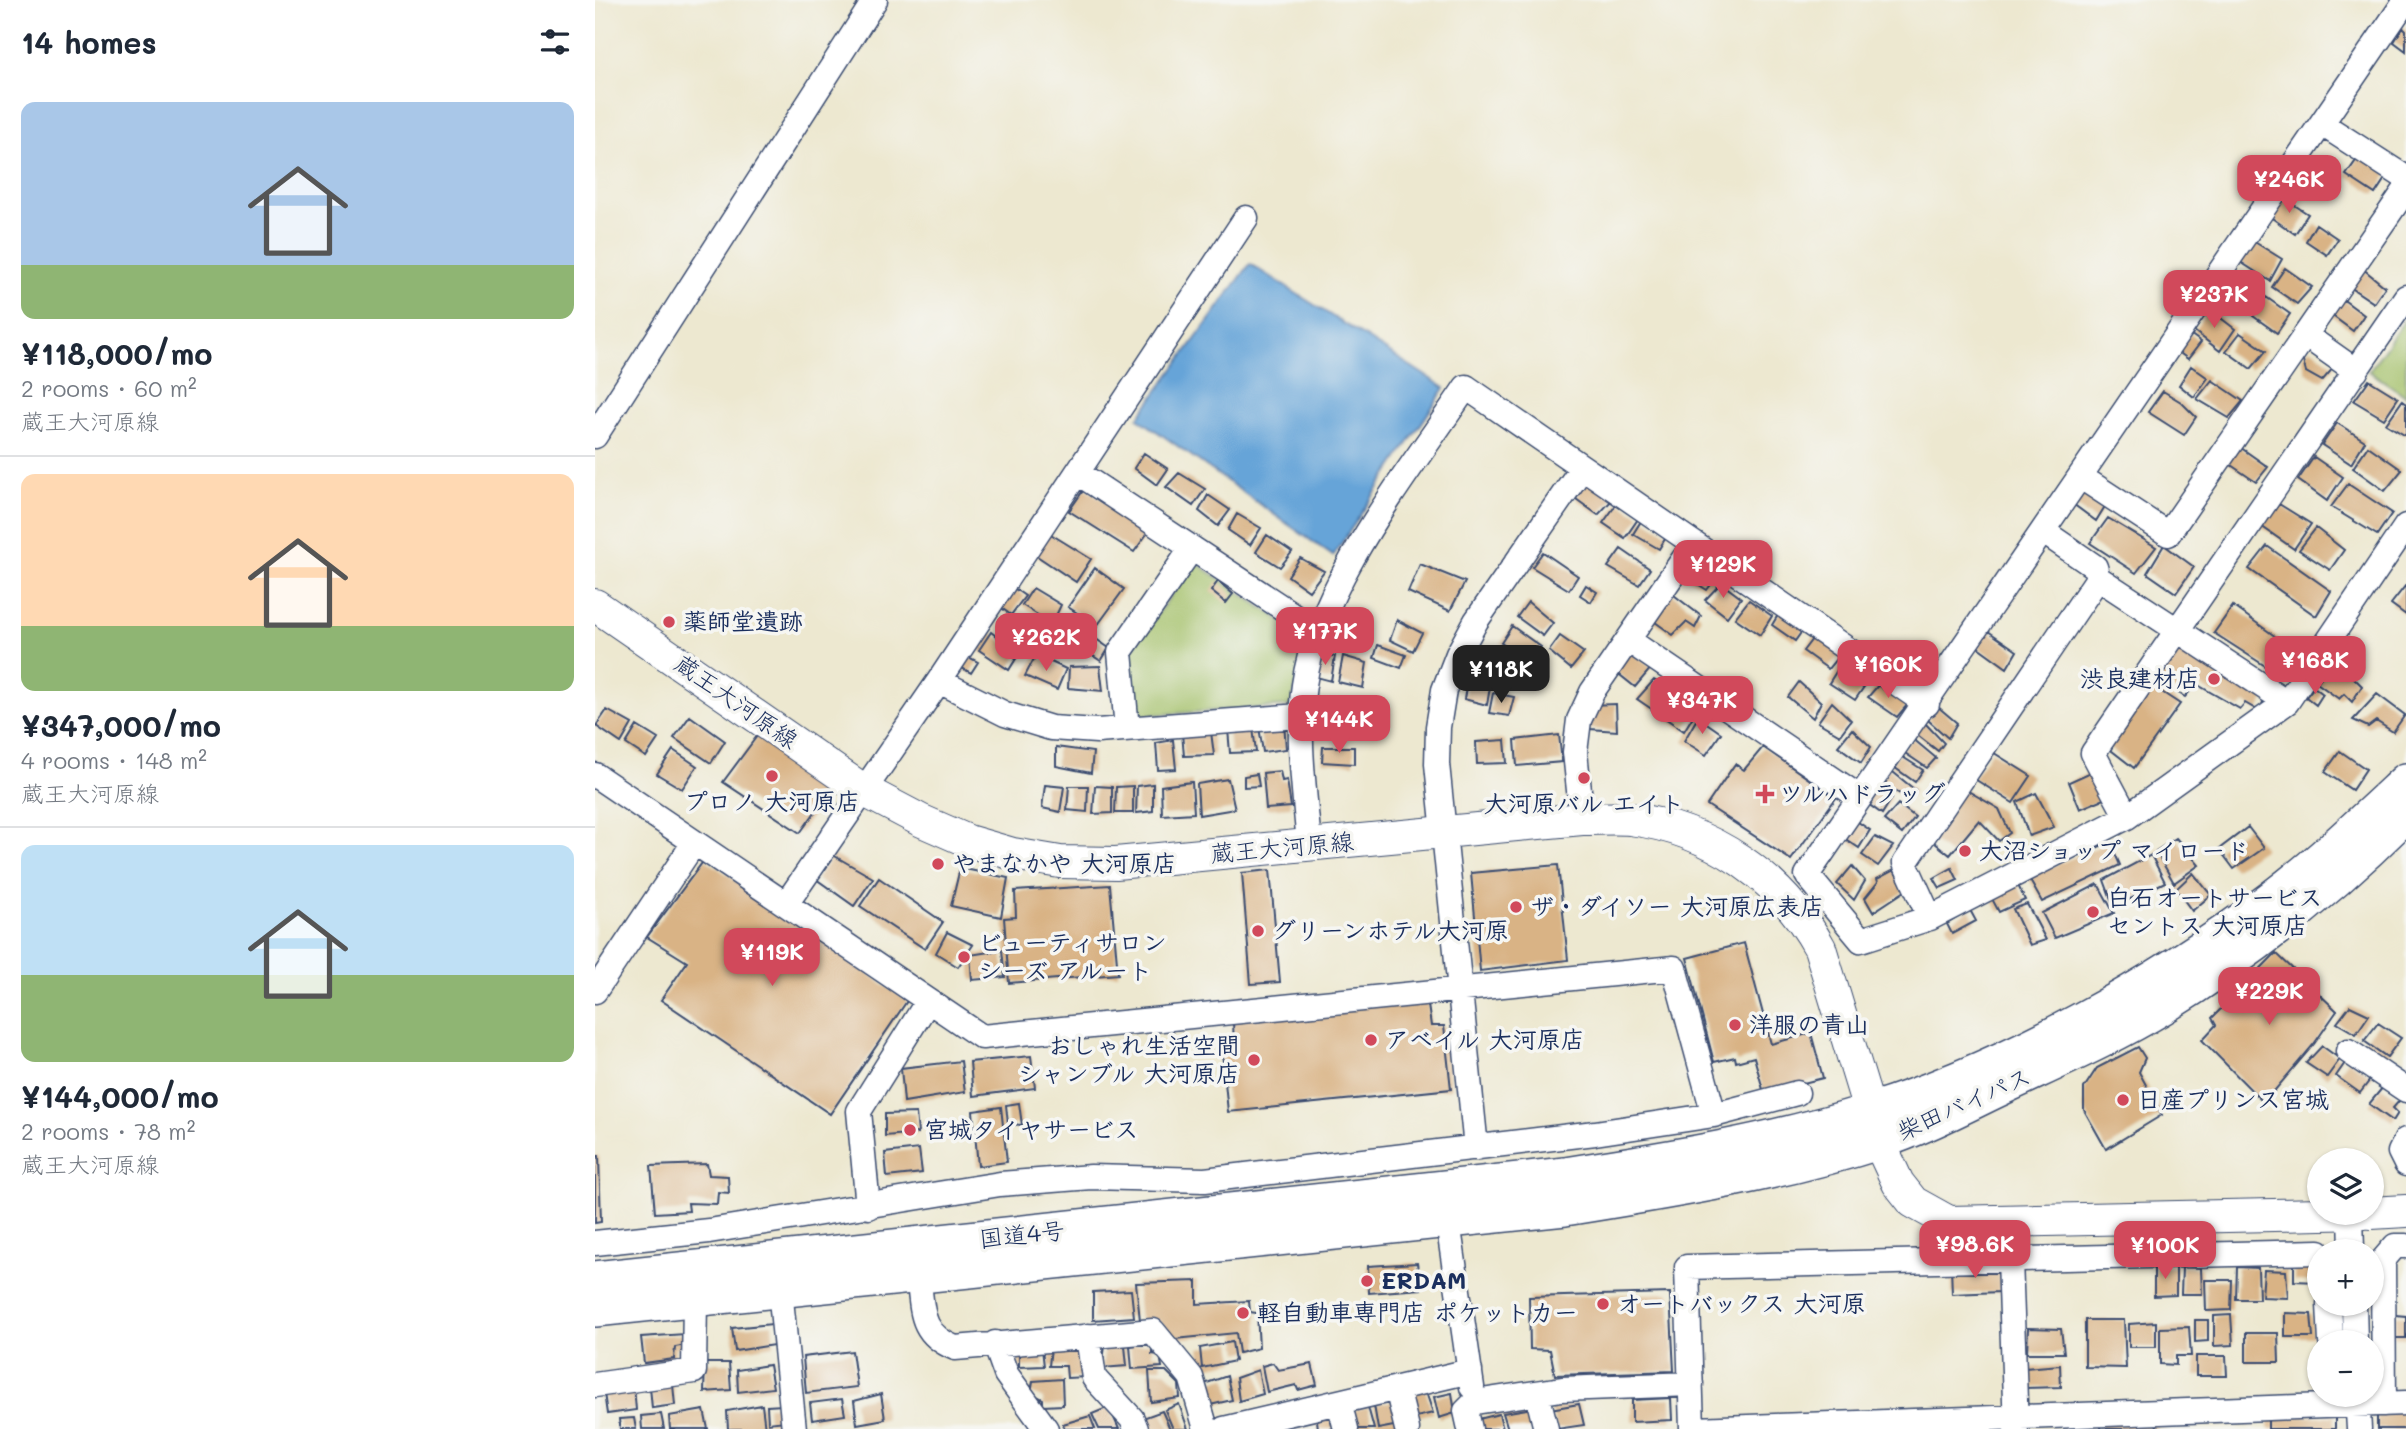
<!DOCTYPE html>
<meta charset="utf-8">
<style>
:root{--surface:#fff;--page:#f6f6f7;--text:#1f2937;--muted:#747a83;--line:#e0e1e3;--accent:#d1495b}
body{margin:0;font-family:Mali,"Klee One",sans-serif;background:var(--page);color:var(--text);height:100vh;display:flex;flex-direction:column;font-size:26px;white-space:nowrap}
*{box-sizing:border-box;margin:0}
p{font-size:23px;color:var(--muted)}
.icon{flex:none;width:38px;height:38px;fill:none;stroke:currentColor;stroke-width:2;stroke-linecap:round;stroke-linejoin:round}
.map{position:relative;flex:1;overflow:hidden}
.side{display:flex;flex-direction:column;background:var(--surface);width:595px}
.side>*{flex:none}
.buttons{position:absolute;left:1712px;top:1148px;display:grid;gap:14px}
.buttons a{display:grid;place-items:center;width:77px;height:77px;border-radius:50%;background:var(--surface);box-shadow:0 2px 5px #0004;font-size:35px}
.price{position:absolute;translate:-50% -60px;padding:0 16px;border-radius:14px;background:var(--accent);color:#fff;font-size:23px;line-height:46px;filter:drop-shadow(0 2px 4px #0008)}
.price::after{content:'';position:absolute;left:50%;top:42px;width:21px;height:16px;margin-left:-10px;background:inherit;clip-path:polygon(0 0,100% 0,50% 100%)}
.price.active{background:#222;color:#fff}
ul{padding:0;list-style:none}
li{display:grid;align-content:center;gap:14px;height:371px;padding:0 21px}
li+li{border-top:2px solid var(--line)}
li span{display:grid;place-items:center;height:217px;border-radius:14px;color:#555}
li>.icon{margin-inline-start:auto}
span .icon{width:126px;height:126px;fill:#fffc;stroke-width:1}
li b{font-size:30px}
h2{display:flex;justify-content:space-between;align-items:center;height:84px;padding:0 21px;font-size:30px}
main{display:flex;flex:1;min-height:0}
.map>svg:first-child{display:block}
.green{fill:#a2bf66;stroke:#5e7762;stroke-width:2}
.water{fill:#66a4d8;stroke:#406a9b;stroke-width:2}
.building{fill:#d9b385}
.lines{fill:none;stroke-linecap:round;stroke-linejoin:round}
.minor-casing{stroke:#3a4b6f;stroke-width:27}
.major-casing{stroke:#3a4b6f;stroke-width:34}
.highway-casing{stroke:#3a4b6f;stroke-width:38}
.minor{stroke:#fff;stroke-width:24}
.major{stroke:#fff;stroke-width:32}
.highway{stroke:#fff;stroke-width:35}
.poi-dot{fill:#d1495b;stroke:#f6f6f2;stroke-width:2.5}
.labels{text-anchor:middle;stroke-width:7;stroke-linejoin:round;paint-order:stroke}
.poi-label{font-size:24px;font-weight:bold;fill:#1b2f5e;stroke:#f6f6f2;text-anchor:start}
.street-label{font-size:24px;fill:#1b2f5e;stroke:#f6f6f2}
</style>
<main>
<section class="side">
<h2>14 homes<svg class="icon" aria-label="filters" viewBox="0 0 24 24"><path d="M4 7h16M4 17h16"/><circle cx="9" cy="7" r="2"/><circle cx="15" cy="17" r="2"/></svg></h2>
<ul>
<li><span style="background:linear-gradient(#a9c7e8 75%,#8fb573 0)"><svg class="icon" aria-label="home" viewBox="0 0 24 24"><path d="M3 11l9-7 9 7M6 9v11h12V9"/></svg></span><div><b>¥118,000/mo</b><p>2 rooms · 60 m²</p><p>蔵王大河原線</p></div></li>
<li><span style="background:linear-gradient(#ffd9b3 70%,#8fb573 0)"><svg class="icon" aria-label="home" viewBox="0 0 24 24"><path d="M3 11l9-7 9 7M6 9v11h12V9"/></svg></span><div><b>¥347,000/mo</b><p>4 rooms · 148 m²</p><p>蔵王大河原線</p></div></li>
<li><span style="background:linear-gradient(#bfe0f5 60%,#8fb573 0)"><svg class="icon" aria-label="home" viewBox="0 0 24 24"><path d="M3 11l9-7 9 7M6 9v11h12V9"/></svg></span><div><b>¥144,000/mo</b><p>2 rooms · 78 m²</p><p>蔵王大河原線</p></div></li>
</ul>
</section>
<div class="map">
<svg width="1811" height="1429" viewBox="0 0 1811 1429">
<rect width="100%" height="100%" fill="#f6f6f2"/>
<filter id="ink" filterUnits="userSpaceOnUse"><feTurbulence type="fractalNoise" baseFrequency=".0143" numOctaves="2"/><feDisplacementMap in="SourceGraphic" scale="14" xChannelSelector="R" yChannelSelector="G"/><feConvolveMatrix kernelMatrix="1 2 1 2 8 2 1 2 1" color-interpolation-filters="sRGB"/></filter>
<filter id="wash" filterUnits="userSpaceOnUse"><feTurbulence type="fractalNoise" baseFrequency=".00686" numOctaves="4" result="noise"/><feDisplacementMap in="SourceGraphic" scale="28" xChannelSelector="R" yChannelSelector="G"/><feGaussianBlur stdDeviation="1.57" result="paint"/><feColorMatrix in="noise" values="0 0 0 0 0 0 0 0 0 0 0 0 0 0 0 0 0 1.4 0 .05"/><feComposite in="paint" operator="in"/></filter>
<g filter="url(#wash)">
<rect width="100%" height="100%" fill="#ede8d0"/>
<path class="green" d="M1811,318v78l-37,-25z
M600,562l113,77 -17,67 -158,10 -5,-61z"/>
<path class="water" d="M655,264l195,124 -112,168 -195,-138z"/>
<g id="blocks">
<path class="building" d="M1808,27l3,3v21l-12,-9z
M1765,155l28,19 -13,20 -29,-19z
M1687,197l26,17 -13,20 -26,-18z
M1721,224l22,15 -11,16 -21,-14z
M1658,241l29,18 -12,22 -31,-20z
M1690,268l27,19 -15,17 -25,-17z
M1767,268l23,19 -11,16 -27,-18z
M1641,278l26,16 -14,20 -27,-18z
M1671,297l24,17 -13,19 -24,-17z
M1746,298l23,17 -11,16 -23,-17z
M1614,309l26,20 -15,22 -26,-20z
M1645,333l26,18 -15,18 -25,-18z
M1595,334l11,8 -13,17 -11,-8z
M1715,348l25,18 -13,15 -16,-9 -4,-15z
M1596,366l17,12 -14,19 -15,-12z
M1617,380l31,21 -14,17 -32,-19z
M1774,380l29,18 -14,21 -30,-18z
M1568,391l18,11 15,15 -12,18 -36,-23z
M1807,401l4,3v32l-20,-12z
M1742,423l28,18 -14,23 -29,-19z
M1642,445l31,22 -12,15 -31,-21z
M1773,446l34,24 -17,21 -32,-23z
M549,453l24,16 -11,16 -23,-17z
M1719,457l29,20 -16,24 -29,-21z
M584,473l26,16 -12,17 -27,-19z
M992,480l26,19 -15,16 -22,-16z
M1753,484l44,29 -15,22 -46,-28z
M490,488l64,43 -15,21 -65,-41z
M1489,488l23,15 -11,18 -23,-17z
M613,495l22,15 -12,16 -19,-15z
M1023,502l22,14 -15,22 -22,-15z
M1684,504l32,20 -17,25 -33,-23z
M642,514l24,14 -11,17 -22,-15z
M1048,518l25,16 -9,15 -26,-15z
M1513,518l48,29 -20,26 -46,-30z
M1721,528l28,22 -14,20 -31,-20z
M454,533l42,26 -15,23 -42,-28z
M672,535l25,17 -12,15 -24,-15z
M1569,545l30,22 -18,26 -29,-20z
M1672,546l64,45 -15,25 -67,-47z
M1026,549l29,20 -11,16 -31,-18z
M948,552l35,24 -9,14 -37,-23z
M1099,555l27,16 -14,19 -27,-17z
M705,558l24,13 -15,20 -21,-15z
M825,564l45,18 -15,29 -42,-19z
M500,568l29,21 -27,37 -29,-19z
M623,581l15,13 -7,9 -15,-12z
M1126,583l20,15 -14,19 -22,-17z
M991,585l11,7 -6,10 -11,-7z
M1811,585v30l-15,-11z
M417,587l13,9 -14,19 -12,-9z
M438,588l28,17 -9,19 -30,-19z
M1075,592l31,24 -6,12 -9,-6 -13,13 -22,-16z
M1154,600l23,16 -12,19 -25,-17z
M933,602l25,21 -10,13 -26,-19z
M1638,606l57,41 -17,24 -59,-38z
M1186,610l24,17 -10,14 -23,-16z
M428,618l25,18 -12,14 -24,-16z
M471,618l43,30 -8,13 -14,-9 -6,5 -30,-18z
M802,620l25,13 -9,18 -23,-11z
M917,626l29,21 -11,15 -29,-19z
M1393,631l29,20 -10,17 -29,-21z
M396,632l28,22 -10,16 -30,-20z
M1221,634l25,19 -13,16 -25,-18z
M965,636l24,17 -13,16 -22,-18z
M1589,640l81,58 -6,13 -14,-8 -5,6 -44,-25 -11,13 -29,-18z
M783,645l28,10 -5,13 -27,-10z
M892,648l30,17 -12,16 -26,-15z
M1035,651l22,16 -17,20 -20,-16z
M370,655l13,7 -7,11 -13,-7z
M441,655l30,14 -9,21 -32,-14z
M723,655l17,1 -4,25 -15,-4z
M748,656l24,7 -4,25 -25,-6z
M1739,658l28,28 -10,16 -8,-8 -5,5 -22,-16z
M1246,664l27,17 -13,19 -26,-17z
M505,666l3,25 -35,-3 1,-21z
M1059,680l16,9 -17,21 -16,-11z
M872,682l23,5 -3,18 -23,-6z
M1204,682l22,20 -8,16 -25,-21z
M1286,682l27,22 -11,13 -29,-20z
M1556,685l29,19 -46,64 -27,-21z
M1719,687l9,7 -7,11 -10,-8z
M898,693l21,4 -5,19 -20,-3z
M1782,694l28,21 -12,17 -17,-11 -8,6 -15,-7z
M1080,698l20,15 -11,18 -22,-15z
M1237,702l19,18 -11,15 -22,-13z
M1021,704l1,27 -27,-2 -1,-24z
M1342,706l20,17 -9,15 -20,-18z
M12,710l25,14 -11,19 -25,-17z
M95,716l35,25 -14,22 -37,-25z
M1103,717l23,16 -15,22 -22,-14z
M724,720h30l-1,14 -30,-3z
M1328,721l21,22 -6,8 -23,-18z
M689,722l2,27 -23,3 -4,-25z
M42,726l21,13 -12,18 -20,-13z
M658,728l3,24 -26,1 -2,-24z
M1257,729l19,18 -10,16 -23,-17z
M616,732l3,23 -30,1 -2,-23z
M964,735l3,27 -45,4 -2,-26z
M162,736l76,51 -33,46 -77,-51z
M1317,738l24,20 -9,10 -25,-17z
M578,740l3,29 -18,1 -2,-27z
M910,740l2,23 -30,1 -1,-22z
M461,747l37,5 -2,21 -35,-7z
M728,747h31v17l-32,-2z
M1168,747l73,51 -45,62 -84,-55 28,-41 9,6z
M78,750l24,16 -15,23 -25,-15z
M1396,751l40,25 -18,27 -40,-25z
M1745,751l26,18 -14,21 -27,-18z
M1303,754l25,16 -8,12 -24,-17z
M1293,768l27,22 -6,9 -30,-17z
M685,771l2,10 5,-1 4,27 -25,2 -3,-36z
M1496,772l15,26 -26,11 -11,-27z
M662,774l2,12 -15,1v-11z
M633,779l7,30 -36,6 -2,-31z
M597,782l2,31 -32,2 -1,-29z
M558,784v27l-17,2 1,-27z
M450,785l19,2 -4,25 -18,-4z
M474,786h19l-1,26 -20,-2z
M500,786l17,1v26l-19,1z
M538,786v27h-18l1,-26z
M1281,787l16,11 -10,16 -18,-13z
M1368,788l36,21 11,24 -11,8 -20,-21 -29,35 -21,-17z
M1441,793l18,34 -25,9 -12,-34z
M1303,804l17,13 -13,17 -18,-14z
M1260,820l15,10 -11,18 -15,-10z
M1653,827l16,21 -30,21 -15,-20z
M1280,837l18,9 -15,20 -16,-11z
M1581,838l23,27 -25,18 -18,-32z
M1515,842l10,23 -78,37 -14,-25z
M238,855l40,23 -19,28 -38,-27z
M1556,855l14,27 -51,25 -10,-27z
M110,859l202,142 -77,113 -169,-114 26,-38 -40,-25z
M963,865l10,95 -88,11 -9,-98z
M1257,866l13,15 -11,19 -17,-16z
M365,868l48,10 -7,39 -50,-11z
M1357,868l6,12 -18,8 -6,-10z
M675,870l10,112 -29,2 -9,-111z
M1299,870l11,21 -32,21 -8,-14 13,-16 -1,-3z
M1598,873l18,22 -19,16 -16,-22z
M284,878l64,44 -18,27 -65,-43z
M1421,881l9,19 -26,12 -9,-17z
M1503,884l16,29 -59,25 -13,-25z
M515,885l8,89 -109,9 -5,-65 12,-1 -1,-26z
M1432,904l19,36 -16,5 -17,-36z
M1375,910l6,11 -24,13 -5,-10z
M352,932l26,13 -15,22 -22,-14z
M1149,943l27,101 40,-11 12,45 -59,15 -10,-36 -18,5 -1,-5 -21,5 -27,-104z
M407,950l3,27 -33,3 -2,-25z
M1681,953l61,58 -23,33 -50,59 -62,-63 14,-15 -4,-7z
M832,998l4,28h13l7,63 -223,23 -6,-60 12,-2 -1,-31z
M1755,1006l19,9 -13,19 -19,-11z
M1783,1023l23,15 -14,19 -23,-16z
M1727,1046l18,13 -13,18 -21,-14z
M1543,1047l7,11 -6,14 23,43 -56,34 -22,-39v-22l13,-20z
M436,1056l4,32 -62,8 -3,-34z
M1752,1060l26,16 -13,17 -24,-17z
M366,1061l4,31 -61,10 -3,-34z
M1788,1087l17,13 -7,8 5,5 -5,8 -24,-17z
M424,1103l3,22 -14,-1 -2,-19z
M406,1107l6,55 -29,4 -5,-55z
M321,1113l2,20 -33,3v-22z
M324,1149l3,24 -35,4 -2,-24z
M0,1156h4l2,66 -6,1z
M112,1164l2,11 19,1 1,17 -11,-1 -1,12 -29,-1 1,8 -34,2 -4,-47z
M1699,1260l24,1v21l-24,-1z
M822,1263l4,26 -52,4 -1,-27z
M1356,1266h48l1,26 -48,2z
M1559,1267h22v28l-22,1z
M1587,1267l19,1 1,26h-21z
M1642,1267l21,1 1,31h-23z
M1669,1270l22,1 2,27 -26,-1z
M1610,1280h27l-1,30 -25,1z
M602,1281v23l52,-3 1,11 7,1 2,35 -20,5 -3,-20 -61,6 -15,-18 -20,-1 -4,-37z
M536,1290l3,27 -41,3v-28z
M1075,1293l4,78 -119,4 -5,-25 -20,-1 -1,-52z
M1690,1313l26,1 2,23h-28z
M1636,1315l2,30 -19,1v-30z
M1800,1315l11,1v22h-12z
M1490,1320h39l2,48 -41,-1z
M1600,1320h13v21l-13,1z
M1561,1322v25h-27v-23z
M177,1324l2,21 -39,6 -3,-23z
M1594,1327l2,29h-15v9l-16,-1v-36z
M1433,1328l33,1 3,24h-37z
M1651,1333h32l1,29h-33z
M90,1334l1,11 -11,2 -1,12 -30,4 -3,-26z
M637,1342l3,19 -33,7 -2,-20z
M557,1343v11l8,1 2,12 -30,2 -2,-23z
M510,1346h20l2,20 -25,2z
M456,1347l35,2 1,28 -20,1 -1,-12h-17z
M447,1349l2,17 -25,1v-15z
M257,1351l5,36 -51,6 -3,-36z
M1601,1356h30l1,20h-31z
M110,1363h24l2,27 -27,2z
M678,1363l5,7 34,-6 5,21 -19,5 -2,-5 -29,7 -5,-26z
M174,1365l4,23 -35,4 -1,-22z
M1465,1365l1,22 -37,1 1,-20z
M663,1370l5,24 -24,7 -3,-23z
M554,1371h17l13,13 1,14 -29,4z
M632,1376l5,24 -22,5 -6,-21z
M467,1379l1,26 -20,1v-7l-12,-6 2,-12z
M78,1385l2,20 -23,3 -2,-21z
M39,1387l2,23 -29,4 -3,-21z
M830,1389l8,24 -21,5 -5,-24z
M857,1393l3,20 -16,5 -5,-21z
M286,1394l4,25 -28,5 -3,-23z
M1076,1398l1,22 -40,2v-22z
M247,1399l3,16 -33,5 -2,-17z
M797,1401l7,24 -21,4 -4,-24z
M584,1404l9,25h-15l-8,-19z
M984,1404l5,21 -27,4 -7,-20z
M167,1405l3,24h-37l-1,-18z
M188,1405l3,16 -18,2 -1,-17z
M514,1407l10,22h-20l-7,-15z
M773,1407l6,22h-21l-3,-18z
M938,1408l5,21h-30l-5,-16z
M109,1410l4,19h-38l-1,-13z
M1782,1410h29v19h-29z
M567,1411l8,18h-27l-3,-10z
M66,1414l3,15h-22l-1,-13z
M904,1414l4,15h-26l-2,-9z
M737,1415l3,14h-17l-1,-9z
M495,1416l5,13h-30l-2,-5z
M1740,1416v13h-67v-12z
M39,1418l2,11h-16l-1,-10z
M1561,1419l1,10h-56v-9z"/>
</g>
</g>
<g filter="url(#ink)">
<use href="#blocks" fill-opacity="0" stroke="#3a4b6f" stroke-width="2"/>
<g class="lines">
<defs>
<path id="minor" d="M1811,0l-599,875 54,65 69,-22 197,-101 160,-115 119,-176
M1727,124l84,54
M1710,335l51,36
M0,436l280,-436
M483,473l241,159
M1486,477l87,57 238,-345
M1449,532l51,35 3,11 189,124
M1033,640l231,157
M344,681l66,33 46,14 46,3 203,-15
M532,729l-7,-77 72,-104
M0,775l387,262 692,-69 40,147
M1532,817l-34,-64 313,-456
M987,819l-7,-67 4,-32 13,-28 102,-148
M714,845c-4,-52 -13,-107 -5,-160 14,-101 106,-214 162,-298l461,317
M191,904l153,-223 307,-463
M1335,918l-25,-55 193,-285
M0,991l99,-148
M1753,1051l58,39
M1811,1140l-6,12 6,12
M881,1148l-39,-384 1,-37 6,-37 14,-36 18,-33 106,-153
M273,1207l-9,-96 69,-110
M1756,1213l1,38
M853,1222l24,165
M0,1243l114,-12 291,-47 91,-7 114,3 390,-47 119,-18 83,-22
M1415,1259l6,170
M323,1274c5,35 0,59 37,74l198,-17 38,46 15,52
M185,1289l14,140
M1734,1304l2,38
M1759,1304l1,38
M493,1336l6,42 38,41 4,10
M400,1343l11,31 40,55
M0,1385l99,-14 1,-73
M802,1388l10,41
M942,1393l9,36
M1762,1395l2,34
M744,1402l7,27
M1789,1404l-1,-144 12,-14h11
M629,1429l246,-58
M875,1429l-4,-18 9,-9 87,-13 129,-5
M1097,1429l-5,-162 632,-15
M1100,1429l711,-26"/>
<path id="major" d="M0,605l268,185 57,30 48,21 45,13 47,8 56,1 466,-44c15,0 33,-1 48,0 81,10 152,59 190,129l59,194 19,41 15,19 36,20 416,-9
M1776,1213l35,-2"/>
<path id="highway" d="M0,1279l970,-104c103,-16 205,-32 305,-64 137,-43 286,-125 401,-212 48,-36 91,-77 135,-118
M0,1309l970,-101c106,-17 214,-34 316,-67 45,-15 87,-38 130,-58 51,-24 103,-47 151,-76 90,-55 170,-119 244,-193"/>
</defs>
<use href="#minor" class="minor-casing"/>
<use href="#major" class="major-casing"/>
<use href="#highway" class="highway-casing"/>
<use href="#minor" class="minor"/>
<use href="#major" class="major"/>
<use href="#highway" class="highway"/>
</g>
</g>
<g class="poi-dot">
<circle cx="74" cy="622" r="7"/>
<circle cx="1619" cy="679" r="7"/>
<circle cx="177" cy="776" r="7"/>
<circle cx="989" cy="778" r="7"/>
<path d="M1166.5 783.5h7v7h7v7h-7v7h-7v-7h-7v-7h7z"/>
<circle cx="1370" cy="851" r="7"/>
<circle cx="343" cy="864" r="7"/>
<circle cx="921" cy="907" r="7"/>
<circle cx="1498" cy="912" r="7"/>
<circle cx="663" cy="931" r="7"/>
<circle cx="369" cy="957" r="7"/>
<circle cx="1140" cy="1025" r="7"/>
<circle cx="776" cy="1040" r="7"/>
<circle cx="659" cy="1060" r="7"/>
<circle cx="1528" cy="1100" r="7"/>
<circle cx="315" cy="1130" r="7"/>
<circle cx="772" cy="1281" r="7"/>
<circle cx="1008" cy="1304" r="7"/>
<circle cx="648" cy="1313" r="7"/>
</g>
<g class="labels">
<g class="poi-label">
<text x="88" y="630">薬師堂遺跡</text>
<text x="1605" y="687" text-anchor="end">渋良建材店</text>
<text x="1184" y="802">ツルハドラッグ</text>
<text x="177" y="810" text-anchor="middle">プロノ 大河原店</text>
<text x="989" y="812" text-anchor="middle">大河原バル エイト</text>
<text x="1384" y="859">大沼ショップ マイロード</text>
<text x="357" y="872">やまなかや 大河原店</text>
<text x="1512" y="906">白石オートサービス<tspan x="1512" dy="28">セントス 大河原店</tspan></text>
<text x="935" y="915">ザ・ダイソー 大河原広表店</text>
<text x="677" y="939">グリーンホテル大河原</text>
<text x="383" y="951">ビューティサロン<tspan x="383" dy="28">シーズ アルート</tspan></text>
<text x="1154" y="1033">洋服の青山</text>
<text x="790" y="1048">アベイル 大河原店</text>
<text x="645" y="1054" text-anchor="end">おしゃれ生活空間<tspan x="645" dy="28">シャンブル 大河原店</tspan></text>
<text x="1542" y="1108">日産プリンス宮城</text>
<text x="329" y="1138">宮城タイヤサービス</text>
<text x="786" y="1289">ERDAM</text>
<text x="1022" y="1312">オートバックス 大河原</text>
<text x="662" y="1321">軽自動車専門店 ポケットカー</text>
</g>
<g class="street-label">
<text transform="translate(141 702) rotate(35)" y="8">蔵王大河原線</text>
<text transform="translate(687 848) rotate(-5)" y="8">蔵王大河原線</text>
<text transform="translate(1369 1104) rotate(-24)" y="8">柴田バイパス</text>
<text transform="translate(427 1235) rotate(-6)" y="8">国道4号</text>
</g>
</g>
</svg>
<div class="buttons">
<a><svg class="icon" aria-label="layers" viewBox="0 0 24 24"><path d="M12 4l9 5-9 5-9-5zM3 14l9 5 9-5"/></svg></a>
<a>+</a>
<a>−</a>
</div>
<b class="price" style="left:1694px;top:215px">¥246K</b>
<b class="price" style="left:1619px;top:330px">¥237K</b>
<b class="price" style="left:1128px;top:600px">¥129K</b>
<b class="price" style="left:730px;top:667px">¥177K</b>
<b class="price" style="left:451px;top:673px">¥262K</b>
<b class="price" style="left:1720px;top:696px">¥168K</b>
<b class="price" style="left:1293px;top:700px">¥160K</b>
<b class="price active" style="left:906px;top:705px">¥118K</b>
<b class="price" style="left:1107px;top:736px">¥347K</b>
<b class="price" style="left:744px;top:755px">¥144K</b>
<b class="price" style="left:177px;top:988px">¥119K</b>
<b class="price" style="left:1674px;top:1027px">¥229K</b>
<b class="price" style="left:1380px;top:1280px">¥98.6K</b>
<b class="price" style="left:1570px;top:1281px">¥100K</b>
</div>
</main>
